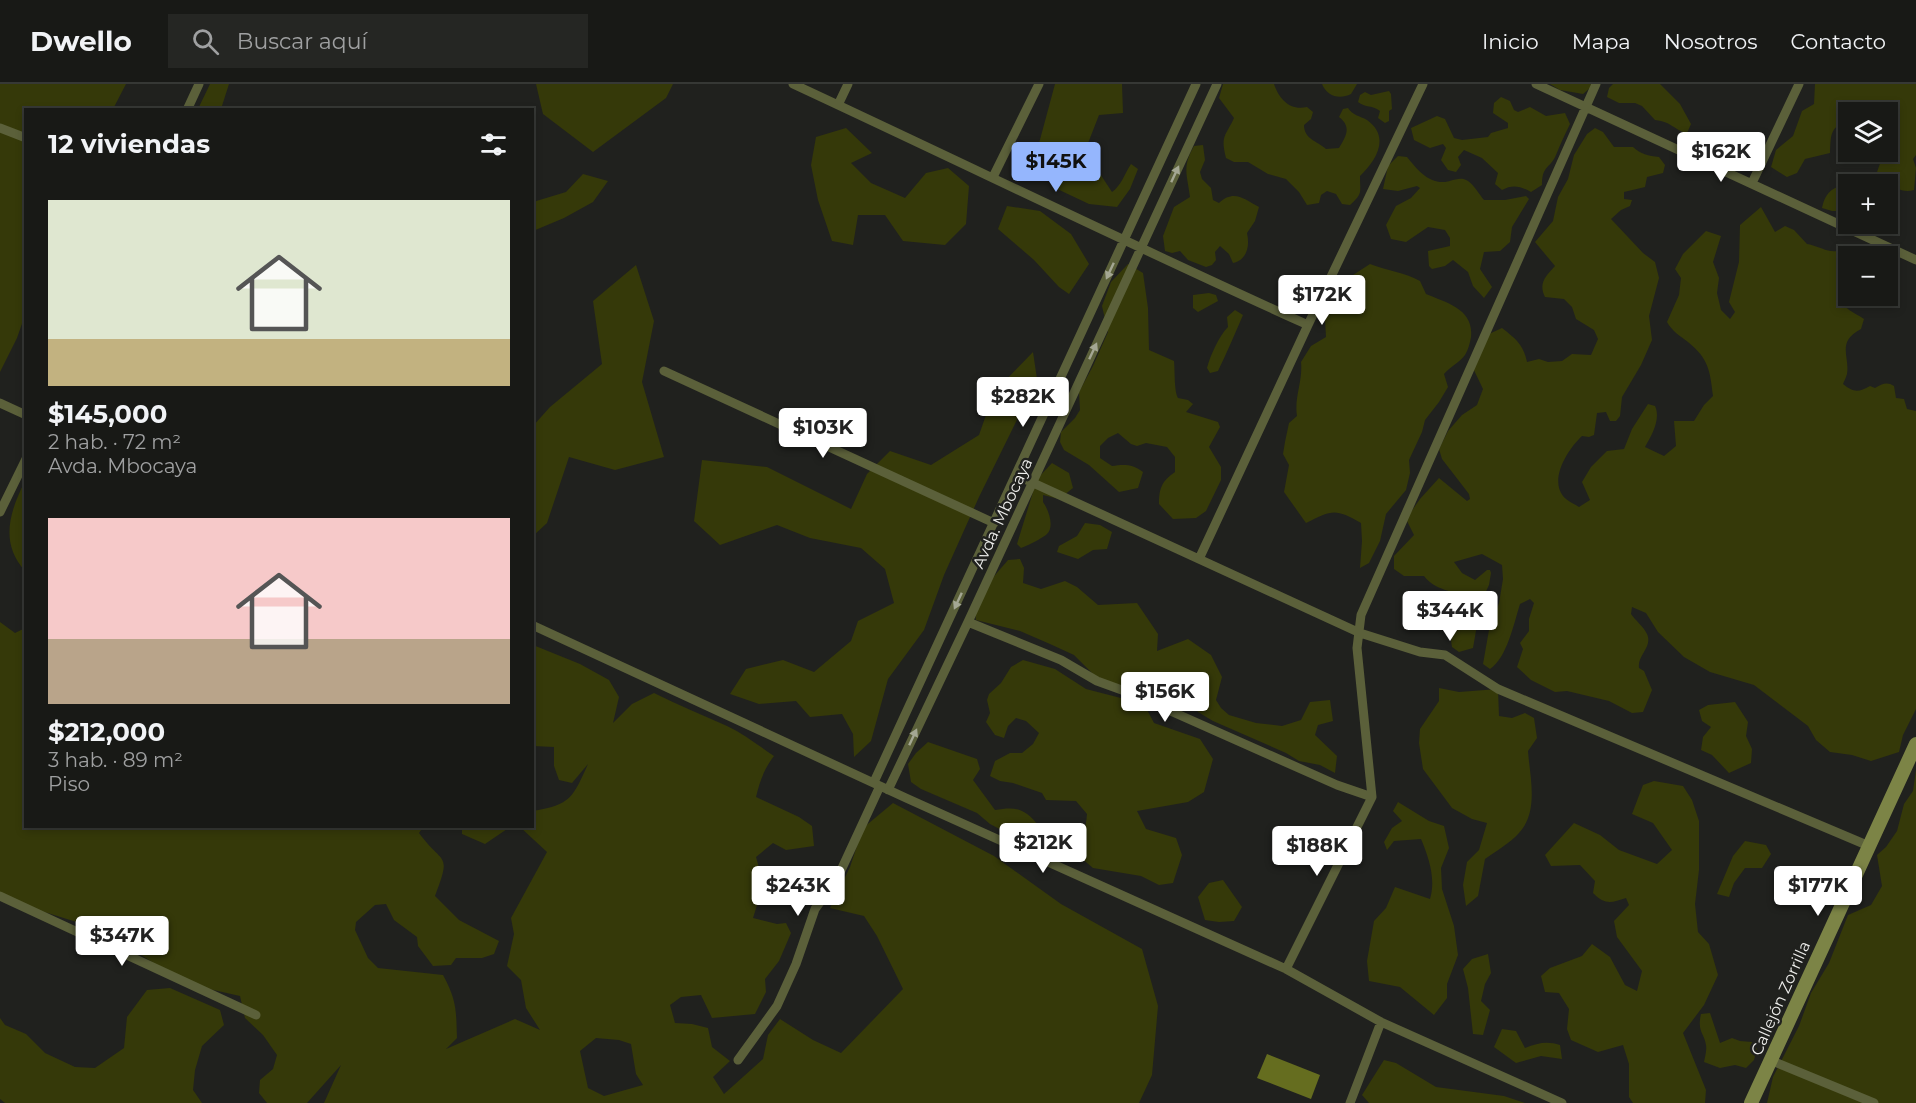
<!DOCTYPE html>
<html lang="es">
<meta charset="utf-8">
<style>
:root{--surface:#181916;--page:#252623;--text:#f1f3f6;--muted:#9fa0a1;--line:#363835;--accent:#95b6fd}
body{margin:0;font-family:Montserrat,sans-serif;background:var(--page);color:var(--text);height:100vh;display:flex;flex-direction:column;font-size:22px;white-space:nowrap}
*{box-sizing:border-box;margin:0}
p{font-size:20px;color:var(--muted)}
.icon{flex:none;width:33px;height:33px;fill:none;stroke:currentColor;stroke-width:2;stroke-linecap:round;stroke-linejoin:round}
.map{position:relative;flex:1;overflow:hidden}
.sheet{position:absolute;left:24px;top:24px;width:510px;height:720px;display:flex;flex-direction:column;background:var(--surface);border-radius:0px;box-shadow:0 3px 9px #0003,0 0 0 2px var(--line)}
.sheet>*{flex:none}
.tools{position:absolute;left:1838px;top:18px;display:grid;gap:12px}
.tools a{display:grid;place-items:center;width:60px;height:60px;border-radius:0px;background:var(--surface);box-shadow:0 3px 9px #0003,0 0 0 2px var(--line);font-size:30px}
.price{position:absolute;translate:-50% -51px;padding:0 14px;border-radius:6px;background:#fff;color:#222;font-size:20px;line-height:39px;filter:drop-shadow(0 2px 3px #0008)}
.price::after{content:'';position:absolute;left:50%;top:36px;width:18px;height:14px;margin-left:-9px;background:inherit;clip-path:polygon(0 0,100% 0,50% 100%)}
.price.selected{background:var(--accent);color:#111}
ul{padding:0;list-style:none}
li{display:grid;align-content:center;gap:12px;height:318px;padding:0 24px}
li span{display:grid;place-items:center;height:186px;border-radius:0px;color:#555}
li>.icon{margin-inline-start:auto}
span .icon{width:108px;height:108px;fill:#fffc;stroke-width:1}
li b{font-size:26px}
h2{display:flex;justify-content:space-between;align-items:center;height:72px;padding:0 24px;font-size:26px}
header{display:flex;align-items:center;gap:36px;box-sizing:border-box;height:84px;padding:0 30px;background:var(--surface);border-bottom:2px solid var(--line)}
header strong{font-size:28px}
nav{display:flex;gap:33px;margin-inline-start:auto;font-size:21px}
.search{width:420px;height:54px;background:var(--page);display:flex;align-items:center;gap:15px;box-sizing:border-box;padding:0 21px;border-radius:0px;color:var(--muted);font-size:22px}
.map>svg:first-child{display:block}
.green{fill:#353909;fill-rule:evenodd}
.water{fill:#656d1f}
.lines{fill:none;stroke-linecap:round;stroke-linejoin:round}
.street{stroke:#5b603a;stroke-width:9}
.secondary{stroke:#7c8446;stroke-width:14}
.oneway{fill:#a4a793}
.labels{text-anchor:middle;stroke-width:5;stroke-linejoin:round;paint-order:stroke}
.street-label{font-size:16px;fill:#eeeeec;stroke:#20211e}
</style>
<header>
<strong>Dwello</strong>
<div class="search"><svg class="icon" aria-label="search" viewBox="0 0 24 24"><circle cx="10" cy="10" r="6"/><path d="M15 15l6 6"/></svg>Buscar aquí</div>
<nav><a>Inicio</a><a>Mapa</a><a>Nosotros</a><a>Contacto</a></nav>
</header>
<div class="map">
<svg width="1916" height="1019" viewBox="0 0 1916 1019">
<rect width="100%" height="100%" fill="#20211e"/>
<path class="green" d="M0,0h126l-13,25 -87,1 -1,205 -8,23 -17,34z
M210,0h19l-8,25h-23z
M536,0h137l-7,14 -73,54 -50,-38z
M1055,0h67l1,29 -24,2 -14,36 27,41c9,-6 13,-19 19,-28l7,5 -8,20 -13,18 -28,-3 -36,-17 -15,-40z
M1223,0h51c5,15 16,27 33,23l6,5 -2,7 -7,6c0,14 13,16 22,24l13,-1c7,-12 13,-21 0,-31l4,-8 5,-1c4,7 12,8 19,12 24,17 9,41 -7,56 0,17 3,17 -10,29l-8,-1 -6,-10 -9,-3 -6,4 -2,8 -12,2 -8,-13 -13,-13 -18,-5 -20,-12h-14l-8,-4c-6,-23 0,-22 8,-40l-15,-20z
M1322,0h35l-6,10c-12,6 -24,2 -29,-10z
M1550,0h41l-1,4 -7,6 -23,-4z
M1613,0h47l20,20 11,20 -4,9c-14,-3 -14,-11 -32,-13l-13,-14 -7,-3h-16l-12,-6 2,-9z
M1815,0h101v71l-3,4 3,9 -2,22c-15,4 -28,-6 -37,-18l7,-20h3v-9l3,-8 -3,-3v-20h-39v6c-18,12 -17,14 -18,35l-25,6 -8,14 -10,4 -16,-10 5,-17 17,-14 9,-25 12,-7z
M1389,7l2,3 1,15 -3,2v10l-4,2 -7,-5 2,-7c-7,-6 -15,-3 -22,-9l2,-7 5,-3 6,3z
M1501,13l9,4 4,9 4,2 12,-5 16,9 19,-3 5,11c-5,10 -10,21 -14,31 -6,14 -14,10 -14,30l-11,7c-11,-6 -18,-8 -29,-2l-7,-6 3,-11 -16,-15 -18,-8 -6,7 3,8 -5,7 -8,-2 -7,-10 5,-12 -3,-4 -13,4 -16,-8 -3,-12 26,-12 8,3 9,19 8,2 26,-3 3,-4 17,-5v-5l-15,-10 1,-10z
M846,44l26,25 -21,10 20,20 34,15 21,-25 22,-5 21,18 -3,38 -21,21 -42,-4 -18,-26h-27l-5,30 -21,-4 -14,-41 -7,-35 5,-28z
M1595,44l8,4 11,15h19c8,7 15,9 26,10l6,8 -2,8 -16,4 -2,10 -21,5v7l8,1 -2,6 -9,4 -10,9 32,34 12,9 4,16 -10,38 3,24 -11,25 -19,32 -2,19 -4,5h-6l-4,-9 -9,1 -3,22 -5,2 -7,-1c-13,12 -33,42 -19,60 3,4 11,8 16,11l11,-7 -8,-18 9,-15 16,-16 17,-2 8,-20 16,-25 7,2c6,13 -3,29 -10,41l19,9 12,-10 -2,-25h20l10,-16 9,-9c-3,-25 -4,-37 -25,-54 -8,-6 -16,-11 -21,-20l12,-27 2,-17 -6,-9 8,-15 23,-23 15,5 -8,26 6,16 -2,15 4,17 9,9 5,-7 -6,-10 10,-40 1,-37 21,-18 14,25 10,-6 9,4 13,14c8,1 16,6 24,7 11,1 19,-2 28,5h-11v33h-7l-3,9c9,13 14,13 26,21l-3,10c-25,13 -11,27 -14,45 -1,4 -3,7 -4,10 10,8 15,9 27,2l5,2c7,-4 12,-7 19,-2l2,12 8,1 3,10 9,2v298l-13,26 -4,17 -28,9 -19,-6 -22,-3 -14,-12 -8,-14 -54,-41 -44,-13 -26,-15 -26,-25 -12,-19 -14,-6 -1,7c4,6 13,13 16,20 6,13 -10,21 -8,34l5,3 8,19 -9,22 -11,1 -23,-12 -42,-10 -12,1 -24,-12 -14,-13 6,-18 -3,-6 9,-12v-12l5,-16 -4,-4 -10,5c-6,19 -13,54 -30,65l-7,-5 6,-34 10,-27 4,-24 -1,-14 -20,-11 -28,8 8,11 13,7 12,-10h3l1,3 -2,12 -8,17 -8,46 -14,4 -7,-5c-4,-18 8,-20 13,-33 2,-4 2,-11 2,-16 -15,-8 -31,-7 -43,-22h-20l-10,-7v-13l20,-21 -8,-16 14,-20 19,-21 28,23 3,-2 -1,-5 -27,-35 -3,-10 9,-18 14,-16 15,-10 6,-16 -12,-25 18,-30 13,-6c14,11 21,16 25,34l12,-3 9,3 14,-1 10,-7 19,1 7,-16 -4,-9 -18,-11 -4,-12 -8,-8 -19,-2c-7,-14 1,-21 10,-31l-20,-24 18,-21 5,-24 10,-18 6,-24 13,-21z
M1203,61l2,15 -5,12 2,7 9,9 2,12 6,3c15,-14 25,-4 40,4l-4,14 -8,12c3,13 0,27 -14,30l-4,-9 -9,-8 -5,6 1,8 -4,5 -6,2 -18,-7 -8,-9 -8,2 -7,-2 -2,-15 11,-29 16,-10c-3,-23 -8,-30 4,-51z
M1398,72l9,1c10,12 20,26 38,25 8,-1 15,-6 23,-1 6,4 11,13 16,19h21l21,-4 3,3 -17,28 -2,15 -10,9 -16,1 -4,17 12,18 -8,11 -11,-12 -5,-14 -15,-12 -8,6 -13,3 -3,-3 -1,-15 22,-5v-8l-5,-8 -17,-3 -22,15 -15,-3 -5,-14 10,-19 15,-8 9,-10 -3,-2 -19,5 -15,-2 5,-23z
M583,90l25,7 -15,21 -29,16 -31,13v-29l33,-10z
M1837,103l8,3 3,21h-16l-10,-3c2,-10 6,-17 15,-21z
M1007,122l33,5 31,23 18,30 -20,30 -10,-7 -25,-27 -36,-31z
M1887,124l2,1 8,16 -1,7 -7,-2z
M1128,180l15,9 5,35 1,42 25,11c1,10 0,30 4,37l10,2 5,4 -7,8 32,10 2,5 -11,20 12,20v13l-15,31 -10,7 -23,1 -14,-15c0,-16 3,-23 16,-32v-15l-8,-10 -21,-4 -9,3 -6,-2 -13,-11 -10,5 -8,8v12l12,8c12,-2 21,-2 31,6l-5,16 -19,4 -30,-27 -25,-15 -4,-8 1,-10 14,-14 5,-8 -1,-18 14,-26 15,-34 -6,-26 9,-24z
M1370,180c17,7 34,8 50,17l6,13c21,9 48,15 45,43 -1,6 -3,13 -6,18 -5,7 -15,12 -21,19l4,13 -9,15 -14,18 -3,12 -13,28 1,13 -4,17 -20,24 -6,27 -11,22 -9,5 2,-27 -1,-18c-26,-15 -29,-13 -55,0l-22,-31 5,-27 -6,-11 2,-12 4,-19 8,-7c-3,-19 6,-35 4,-54l10,-16 15,-9 -1,-17 6,-18 16,-9 6,-18z
M636,181l18,56 -12,61 22,75 -49,13 -46,-13 -22,66 -14,13v-110l17,-19 52,-43 -9,-63z
M1209,209l7,2 2,6 -20,11 -5,-4v-13z
M1235,226l8,5c-8,19 -16,37 -25,56l-8,2 -3,-5c3,-12 12,-32 21,-41l-1,-10z
M1033,268l4,27 -58,118 -35,78 -20,55 -36,49 -17,62 -17,16 -1,-23 -11,-20 -32,3 -14,-16 -37,3 -29,-10 16,-25 37,-9 31,12 37,-31 7,-20 36,-18 -9,-34 -24,-21 -51,-10 -33,-13 -57,20 -26,-24 8,-61 65,7 84,42 16,-35 23,-23 41,14 48,-30 15,-43z
M1052,379l17,10 4,15 -14,11 -16,-4v7c5,7 12,24 4,32 -4,4 -20,12 -26,14l-4,-4 20,-65z
M25,397l1,90h-1c-25,-28 -16,-58 0,-90z
M1085,439l15,2 12,7 -5,17 -14,1 -15,9 -21,-7 2,-6 18,-10z
M1020,475l4,9 -1,15 18,6 24,-8 12,6 21,18 39,-2 21,31 -1,17 31,-12 23,16 11,22 -6,23 5,8 8,7 27,8 26,3 19,-6 9,-18 20,-2 3,21 -15,4 -3,10 22,21 -2,17 -15,-8 -21,-4 -13,-8 -73,-32 -15,-9 -14,-19 -12,1 -14,5 -36,-14 -20,-2 -28,-28 -24,-11 -30,-13 -44,-11c-4,-23 18,-43 32,-60z
M0,538l15,11 10,-5 1,198 397,1 -4,6c24,33 33,18 16,63l24,24 40,21 -5,13 -12,4h-26l-5,7 -18,1 -15,-20 -1,-9 -23,-17 -8,-16 -11,1 -19,17 -1,8 13,28 10,10 65,7c14,26 13,35 14,63l-11,11 69,-30 25,11 -14,-22 -5,-28 -14,-14 7,-32 -3,-16 36,-66 -27,-25 12,-1 1,-15c38,-6 40,-14 55,-47l-16,19 -13,-3 -5,-14v-19l-21,-1v-101l47,19 29,16 10,17 -6,26 19,-19 22,-11c24,12 49,22 73,33 17,8 32,20 47,30 -10,13 -14,25 -18,41l43,20 13,9 2,20 -28,4 -13,-7 -17,14 5,18 17,3 2,13 -22,11 -5,16 24,6 9,-1 5,10 -12,28 -14,18 1,13 -11,22 -43,4 -11,-23 -20,2 -11,8 5,18 17,1 16,4 4,19 18,14 -17,16 11,17 39,-35 5,-24 12,-16 33,21 28,13 62,-64 -26,-53 -13,-20 -34,-8 20,-41 13,-39 30,-25 101,53 67,48 81,45 16,57 -6,69 -13,28h-815l17,-38 -34,38h-40l-8,-10 1,-13 13,-11 4,-14 -14,-20 -18,-17 -5,-22 -31,-7 -44,-19 -37,-23 -24,-10 -21,-13 -74,-23 -9,-5zM596,954l23,2 12,4 5,30 7,11 -39,11 -16,-8 -8,-37z
M1023,576l32,9 31,20 58,15 10,19 46,16 13,20 -9,33 -16,10 -51,9 9,18 30,9 6,17 -9,28 -14,2 -18,-9 -48,-8 -13,-11c1,-15 6,-28 7,-43l-11,-13 -30,-1 -4,-7 -29,-10 -13,-2 -10,-5 5,-15 15,-8h12l11,-9 6,-11 -13,-12 -10,-3 -8,8 -4,12 -9,-3 -9,-13 4,-9 -3,-13 2,-6 12,-11 10,-16z
M1439,604l20,4 39,-3 1,27 13,2 13,-5 9,5 3,20 -9,13c2,27 11,60 -9,82 -9,10 -23,18 -34,26l-7,37 -12,10 -3,-21 4,-23 12,-12 8,-27 -15,-4 -20,-11 -29,-39 -4,-26 1,-14 19,-28z
M1735,618l13,20 -2,14 6,13 -1,14 -22,10 -17,-18 -11,-5 2,-13 8,-10 -9,-6 -3,-11 9,-5z
M928,658l49,17 3,10 -7,11 22,30c22,-4 30,-1 44,16l-6,14 -22,-5 -21,-11 -13,-11 -56,-24 -10,-7 -3,-18 8,-11z
M1916,686v333h-149l6,-26 26,-51 12,-33 18,-30 19,-48 23,-10 11,-19 -5,-31 9,-8 11,-16 7,-27 9,-13z
M1654,697l29,5 9,14 7,21v49l-4,34 3,28 11,12 9,31 -14,30 -21,28 23,57 -1,13h-72l-4,-6v-33l-6,-19 -25,7 -27,-12 -4,-11 2,-20 -10,-16 -14,-1 -4,-16 9,-8 32,-12 10,-12 18,13 15,28 12,6 5,-20 -25,-34 -3,-16 15,-16 -3,-7c-15,5 -21,7 -33,-5l2,-12 -15,-16 -29,1 -6,-11 29,-32 26,12 19,15 38,14 15,-14 -19,-27 -21,-9 11,-29z
M1398,718l31,19 15,5 5,22 -8,20 1,21 12,37 4,29 -11,29v14l-13,17 -34,-28 -31,-6 -2,-20 7,-40 12,-13 9,-21 35,12c6,-20 -1,-41 -9,-60l-27,2 -7,9 -3,-8 8,-14 10,-7 -9,-10z
M462,743v-1l48,1 -25,17 -23,-10z
M1745,757l21,4 5,9 -9,14h-17l-11,15 -5,14 -12,-3 16,-38z
M1223,796l19,27 -8,14 -15,1 -14,-2 -7,-23 11,-14z
M1488,870l3,19 -6,11 -4,17 9,9 -7,25 -10,-1 -5,-46 -5,-19 9,-10z
M170,904l50,22 4,15 -22,21 -7,24 -2,20 9,13h-197l-5,-4v-81l5,7 21,9 19,19 30,14 20,1 29,-20 3,-31 20,-27z
M1710,929l10,30 12,-5 8,3 12,1 5,7 -3,11 -8,8 -11,-3 -15,3 -16,-6c1,-5 3,-12 2,-17 -2,-13 -9,-13 -5,-31z
M1502,945l14,2 9,17c13,-5 22,-7 35,-3l2,14 -21,-3 -25,7 -22,-16z
M1384,976l12,3 40,24 68,9 21,7h-156l-7,-8z"/>
<path class="water" d="M1267,970l53,21 -9,24 -54,-21z"/>
<g class="lines">
<path class="street" d="M793,0c172,80 342,163 515,241
M1536,0l380,176
M838,21l10,-21
M187,26l12,-26
M0,44l26,10
M993,93l46,-93
M1752,99l47,-99
M664,287l330,152
M0,319l26,12
M1016,391l344,158 60,19 25,3 53,34 371,157
M0,428l26,-53
M1199,475l109,-234 115,-241
M968,538l93,38 36,21 33,12 207,92 35,12
M532,541l374,173 380,171 95,53 181,81
M874,698l322,-698
M888,706l80,-168 249,-538
M0,812l256,119
M1286,885l86,-172 -15,-149 4,-33 235,-531
M738,976l39,-54 19,-42 19,-55 22,-30 43,-93
M1770,976l104,43
M1350,1019l31,-81"/>
<path class="secondary" d="M1751,1019l165,-359"/>
</g>
<defs><path id="oneway-solid" d="M-6-.8H1V-3.2L6.5 0L1 3.2V.8H-6Z" transform="scale(1.5)"/></defs>
<g class="oneway">
<use href="#oneway-solid" transform="translate(1175 90) rotate(-65)"/>
<use href="#oneway-solid" transform="translate(1110 187) rotate(115)"/>
<use href="#oneway-solid" transform="translate(1093 267) rotate(-65)"/>
<use href="#oneway-solid" transform="translate(958 517) rotate(115)"/>
<use href="#oneway-solid" transform="translate(913 653) rotate(-65)"/>
</g>
<g class="labels">
<g class="street-label">
<text transform="translate(1002 429) rotate(-65)" y="6">Avda. Mbocaya</text>
<text transform="translate(1780 914) rotate(-66)" y="6">Callejón Zorrilla</text>
</g>
</g>
</svg>
<div class="tools">
<a><svg class="icon" aria-label="layers" viewBox="0 0 24 24"><path d="M12 4l9 5-9 5-9-5zM3 14l9 5 9-5"/></svg></a>
<a>+</a>
<a>−</a>
</div>
<b class="price" style="left:1721px;top:99px">$162K</b>
<b class="price selected" style="left:1056px;top:109px">$145K</b>
<b class="price" style="left:1322px;top:242px">$172K</b>
<b class="price" style="left:1023px;top:344px">$282K</b>
<b class="price" style="left:823px;top:375px">$103K</b>
<b class="price" style="left:1450px;top:558px">$344K</b>
<b class="price" style="left:1165px;top:639px">$156K</b>
<b class="price" style="left:1043px;top:790px">$212K</b>
<b class="price" style="left:1317px;top:793px">$188K</b>
<b class="price" style="left:798px;top:833px">$243K</b>
<b class="price" style="left:1818px;top:833px">$177K</b>
<b class="price" style="left:122px;top:883px">$347K</b>
<section class="sheet">
<h2>12 viviendas<svg class="icon" aria-label="filters" viewBox="0 0 24 24"><path d="M4 7h16M4 17h16"/><circle cx="9" cy="7" r="2"/><circle cx="15" cy="17" r="2"/></svg></h2>
<ul>
<li><span style="background:linear-gradient(#dfe7d0 75%,#c2b280 0)"><svg class="icon" aria-label="home" viewBox="0 0 24 24"><path d="M3 11l9-7 9 7M6 9v11h12V9"/></svg></span><div><b>$145,000</b><p>2 hab. · 72 m²</p><p>Avda. Mbocaya</p></div></li>
<li><span style="background:linear-gradient(#f6c9c9 65%,#b9a48a 0)"><svg class="icon" aria-label="home" viewBox="0 0 24 24"><path d="M3 11l9-7 9 7M6 9v11h12V9"/></svg></span><div><b>$212,000</b><p>3 hab. · 89 m²</p><p>Piso</p></div></li>
</ul>
</section>
</div>
